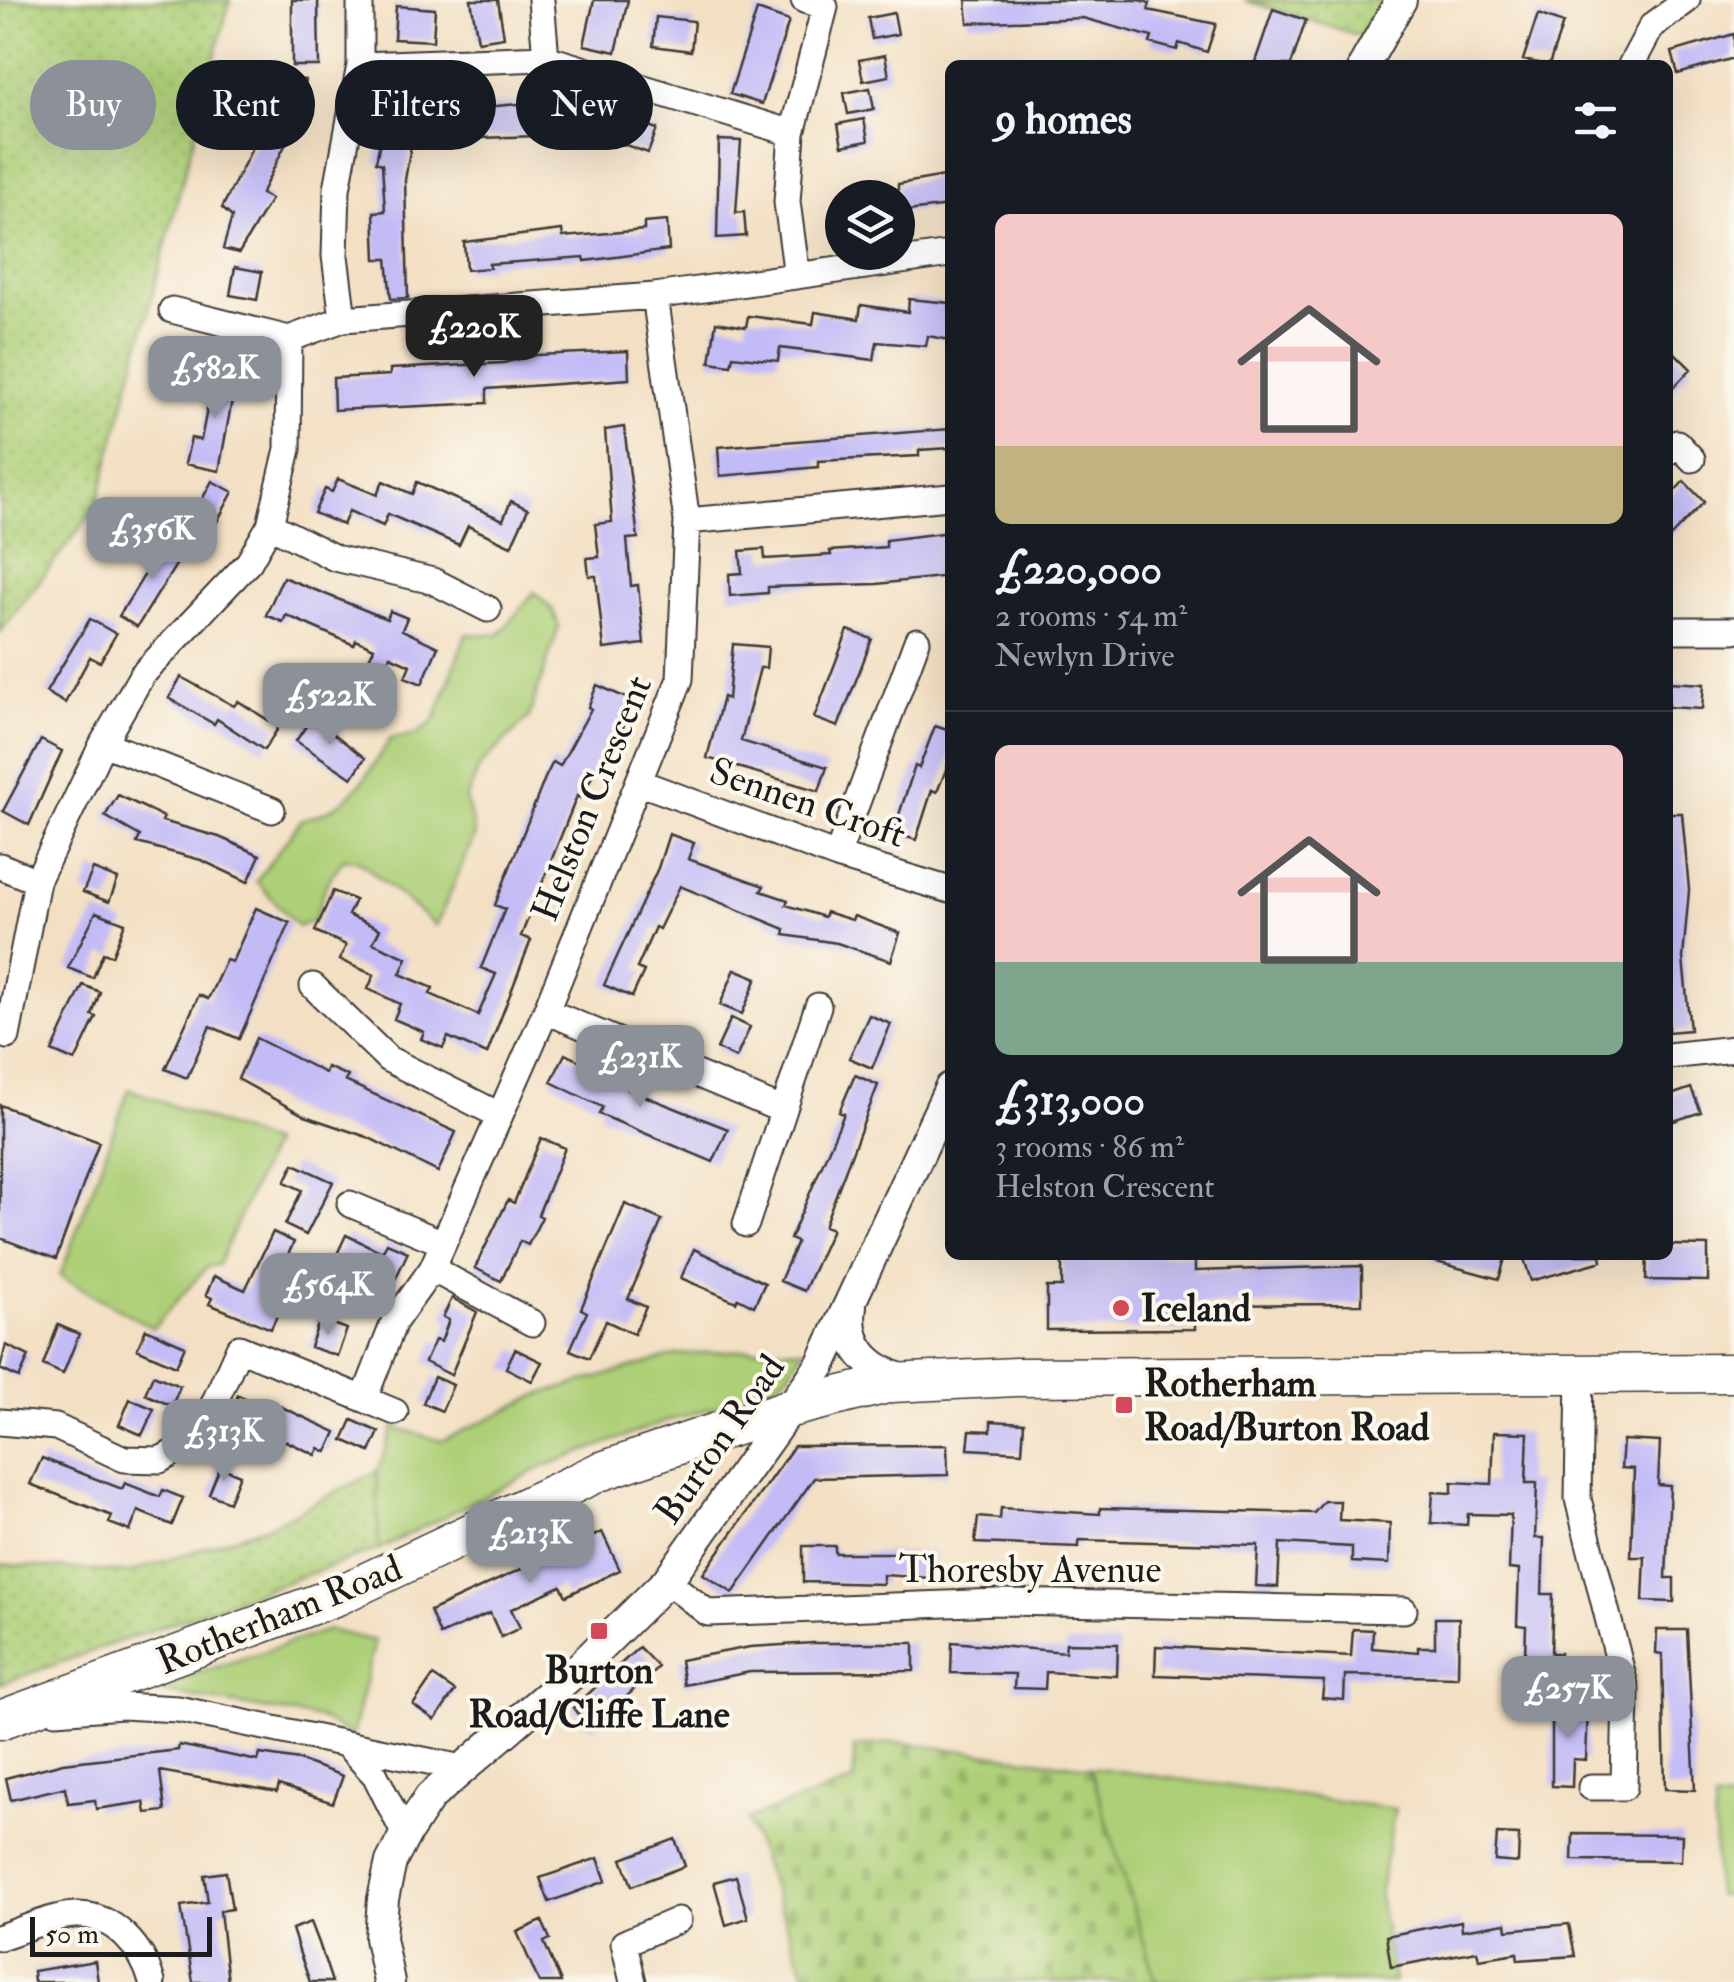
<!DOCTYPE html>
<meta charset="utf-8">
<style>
:root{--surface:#171b24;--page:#242831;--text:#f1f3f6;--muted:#9ea1a6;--line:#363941;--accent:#8c9099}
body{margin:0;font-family:"IM FELL Double Pica",serif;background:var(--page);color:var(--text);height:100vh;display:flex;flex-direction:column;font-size:38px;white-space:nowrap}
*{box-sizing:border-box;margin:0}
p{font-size:32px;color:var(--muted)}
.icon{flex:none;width:55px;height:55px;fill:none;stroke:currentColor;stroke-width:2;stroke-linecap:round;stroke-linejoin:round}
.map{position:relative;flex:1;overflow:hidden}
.side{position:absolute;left:945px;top:60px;width:728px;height:1200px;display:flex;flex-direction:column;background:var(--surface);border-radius:15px;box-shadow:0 10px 40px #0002}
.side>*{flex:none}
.banner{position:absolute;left:30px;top:60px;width:765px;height:90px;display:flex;gap:20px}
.buttons{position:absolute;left:825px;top:180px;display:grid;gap:20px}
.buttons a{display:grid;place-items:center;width:90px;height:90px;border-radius:50%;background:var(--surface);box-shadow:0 10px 40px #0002;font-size:50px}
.scale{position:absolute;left:30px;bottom:25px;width:182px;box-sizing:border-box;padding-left:10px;border:5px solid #1c1c1c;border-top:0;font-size:28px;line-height:35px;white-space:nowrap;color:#1c1c1c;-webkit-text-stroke:8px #fbf7ec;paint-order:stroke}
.price{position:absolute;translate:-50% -85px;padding:0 22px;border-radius:20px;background:var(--accent);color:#fff;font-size:32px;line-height:65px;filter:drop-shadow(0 2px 5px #0008)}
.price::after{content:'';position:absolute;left:50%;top:60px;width:30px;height:22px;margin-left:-15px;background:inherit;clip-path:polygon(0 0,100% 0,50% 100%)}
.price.on{background:#222;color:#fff}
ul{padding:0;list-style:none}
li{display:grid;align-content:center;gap:20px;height:530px;padding:0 50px}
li+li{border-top:2px solid var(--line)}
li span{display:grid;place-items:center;height:310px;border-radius:15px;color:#555}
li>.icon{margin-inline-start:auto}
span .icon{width:180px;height:180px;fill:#fffc;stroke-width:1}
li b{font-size:42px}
h2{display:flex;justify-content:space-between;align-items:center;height:120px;padding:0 50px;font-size:42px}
.pill{padding:0 35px;border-radius:45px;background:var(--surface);box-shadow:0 10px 40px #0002;font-size:35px;line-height:90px}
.pill.on{background:var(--accent);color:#fff}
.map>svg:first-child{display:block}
.grass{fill:#adcf77;stroke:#64764a;stroke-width:2.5}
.cemetery{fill:url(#cemetery-stones);stroke:#64764a;stroke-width:2.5}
.park{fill:url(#park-dots);stroke:#64764a;stroke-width:2.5}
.building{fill:#c3bbf6}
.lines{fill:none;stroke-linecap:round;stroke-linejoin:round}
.minor-casing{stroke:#3c3935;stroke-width:29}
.tertiary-casing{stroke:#3c3935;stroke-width:34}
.primary-casing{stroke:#3c3935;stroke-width:41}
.minor{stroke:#fff;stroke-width:25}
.tertiary{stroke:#fff;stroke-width:30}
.primary{stroke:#fff;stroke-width:38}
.poi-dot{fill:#d1495b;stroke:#fbf7ec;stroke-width:4}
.labels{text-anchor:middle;stroke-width:8;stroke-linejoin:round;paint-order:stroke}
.street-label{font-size:38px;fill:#1c1c1c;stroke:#fbf7ec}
.poi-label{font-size:38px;font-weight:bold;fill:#1c1c1c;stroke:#fbf7ec;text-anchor:start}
</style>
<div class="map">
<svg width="1734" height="1982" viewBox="0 0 1734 1982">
<defs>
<pattern id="cemetery-stones" width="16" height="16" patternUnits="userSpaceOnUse" patternTransform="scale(2.5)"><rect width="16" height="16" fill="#adcf77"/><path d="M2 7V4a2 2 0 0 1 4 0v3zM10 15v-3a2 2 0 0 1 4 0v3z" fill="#94b166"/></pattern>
<pattern id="park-dots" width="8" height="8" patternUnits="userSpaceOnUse" patternTransform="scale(2.5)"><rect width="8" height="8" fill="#adcf77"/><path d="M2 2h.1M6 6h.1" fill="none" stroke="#94b166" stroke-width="1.8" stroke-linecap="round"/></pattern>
</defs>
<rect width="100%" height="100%" fill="#fbf7ec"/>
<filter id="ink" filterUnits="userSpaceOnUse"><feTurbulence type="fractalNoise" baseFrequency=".01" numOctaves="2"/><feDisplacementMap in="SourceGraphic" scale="20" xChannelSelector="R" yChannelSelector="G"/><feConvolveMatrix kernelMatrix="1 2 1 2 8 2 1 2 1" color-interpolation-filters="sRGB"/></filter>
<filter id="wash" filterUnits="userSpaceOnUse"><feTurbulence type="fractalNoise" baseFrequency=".0048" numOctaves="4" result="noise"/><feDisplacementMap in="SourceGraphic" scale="40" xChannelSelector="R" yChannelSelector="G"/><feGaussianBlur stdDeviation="2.25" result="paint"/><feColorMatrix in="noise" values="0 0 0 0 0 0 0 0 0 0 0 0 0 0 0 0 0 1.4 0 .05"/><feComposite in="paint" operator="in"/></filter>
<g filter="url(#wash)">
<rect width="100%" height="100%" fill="#f3e0c4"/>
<path class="grass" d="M534,592l18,17 7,17 -30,91 -49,49 -14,33 9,36 -39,91 -77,-65 -15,-2 -16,21 -14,40 -16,7 -42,-46 46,-62c48,-10 64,-41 88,-80l27,-5 18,-14 31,-86 33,1z
M129,1089l143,55 -54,121 -11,2 -54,61 -93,-52z
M770,1348l34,1 -17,27 -27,18 -96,28 -119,44 -166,83 -2,-77 17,-45 48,14 96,-46 137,-40z
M328,1630l47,11 -23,95 -33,-18 -171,-28z
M1090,1767l305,42 -16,86 15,87h-238z
M1734,1801v94l-18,1 -2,-94z"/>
<path class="cemetery" d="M896,1742l194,25 66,215h-348l-61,-163 107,-38v-34z"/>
<path class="park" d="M0,0h230l-133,506 -97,126z
M1244,0h139l-22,36z
M377,1471l2,78 -379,135v-120l129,9 142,-48z"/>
<g id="blocks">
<path class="building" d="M292,0h26l1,66h-27z
M471,0h27l6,37 -26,4z
M594,0h34l-12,52 -32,-7z
M966,0h173l11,3 -2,7 68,14 -9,28 -28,-9 -2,7 -27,-7 2,-6 -69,-19 -115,5z
M396,6l39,3 -2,32 -39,-2z
M1273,9l33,11 -15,45h-37z
M757,10l32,11 -27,83 -32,-10z
M894,13l4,21 -26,5 -4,-21z
M1538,14l25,9 -14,42 -26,-5z
M656,17l38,4 -3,30 -38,-5z
M1734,34v24l-56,16 -6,-22z
M885,55l4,21 -26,5 -4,-21z
M279,79l26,1 -8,53 -5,-2 -31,63 10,5 -32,54 -16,-4 9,-32 -10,-9 38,-75 9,4 9,-30z
M870,88l4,21 -26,5 -4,-21z
M584,98l3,36 -133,5 -2,-29z
M387,105l30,6 -12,69 3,118 -17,1 -4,-40h-11l-2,-47 11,-1 -3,-47 -6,-2z
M615,114l42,15 -9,24 -42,-15z
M864,119l4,22 -26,5 -4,-22z
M719,140l22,1 -5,72 8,-1 2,24 -29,2z
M950,175v31l-52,6v-28z
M667,221l2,29 -84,11 -1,-4 -95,7 1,4 -24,2 -2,-28 98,-12 1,7 81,-7v-7z
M235,267l27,5 -5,28 -27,-5z
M909,299l41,4v37l-22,-4 -2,10 -49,-4 -3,18 -94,-12 -2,13 -45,-5 -2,9 -21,-3 6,-40 30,5 2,-11 65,8 2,-12 44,7 2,-14 47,7z
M1668,346l23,23 -23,24z
M628,351l1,28 -142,10v14l-153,7 -1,-32 57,-3v-6l113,-6 33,-8z
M216,363l22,4 -19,104 -34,-7 6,-26 10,2z
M624,427l14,111 -11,1 4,47 7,-1 6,59 -40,5 -8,-73h-7l-2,-18 12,-1 -4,-33 17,-2 -7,-92z
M950,429v19l-31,2v6l-101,5v6l-98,9 -2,-29z
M338,479l39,16 6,-14 29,13 5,-12 86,38 8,-19 17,8 -17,37 -43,-20 -9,19 -71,-31 -5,12 -34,-15 -6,14 -29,-12 11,-24 7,3z
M212,481l21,11 -27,50 -21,-11z
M1684,481l20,21 -36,37v-41z
M950,532v44l-73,8 -109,3v6l-38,3 -1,-22 13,-1 -2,-22 24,-2 1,10 66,-4 -1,-4 56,-4v-7z
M167,538l19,11 -49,78 -18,-11z
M283,577l104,42 3,-8 17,7 -5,12 36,17 -16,37 -17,-7 5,-12 -20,-9 -9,20 -16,-8 9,-20 -18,-8 -2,5 -68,-30 -3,7 -17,-7z
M90,619l26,15 -16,28 -10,-5 -25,46 -19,-11z
M848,630l24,9 -34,88 -24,-9z
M733,644l35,3 -2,21h-6l-19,73 86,26 -8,24 -112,-33 16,-61 5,2z
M181,677l53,29 4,-5 41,26 -15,23 -47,-31 -3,5 -45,-26z
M1668,682l36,2 -2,25 -34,-2z
M597,685l36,16 -22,58 -7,-4 -24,43 -3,-2 -56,140 10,4 -44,114 -39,-17 -5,11 -22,-9 3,-7 -30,-13 6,-15 -32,-15 6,-14 -34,-15 6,-15 -31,-14 18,-40 22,9 -7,15 32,14 -7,14 34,15 -7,16 33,14 -3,6 48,21 18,-41 -15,-6 24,-59 -10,-4 50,-127 8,-16 7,4 31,-57 -3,-2z
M312,717l53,41 -13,20 -56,-37z
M935,726l15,5v29l-13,32 -5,-2 -16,50 -23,-7 22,-67 4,2z
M41,740l21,11 -33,74 -26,-14z
M118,795l46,22 -2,4 57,16 41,18 -12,27 -47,-22 -64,-17 3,-7 -35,-20z
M1668,813h14l7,77 -6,68 7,72 -22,2z
M669,834l25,9 -6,16 76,27 -3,5 27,9 -2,5 38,12 2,-5 26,8 2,-4 46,17 -9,28 -54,-18 -53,-8 1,-6 -105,-43 -21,43 -4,-2 -18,41 7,3 -12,26 -28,-12 54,-117z
M93,869l25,10 -9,23 -26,-10z
M256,908l34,15 -51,116 -29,-13 -23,52 -22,-9 34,-74 9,4 18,-39 6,2z
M96,912l29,11 -13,33 -9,-3 -10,25 -25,-10z
M735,969l22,9 -15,36 -22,-9z
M83,985l17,7 -8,23 4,2 -21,44 -23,-10z
M869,1015l22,9 -19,44 -23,-10z
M731,1018l19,9 -14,31 -19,-9z
M256,1038l69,35 2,-6 21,9 -3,5 111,51 -18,40 -71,-35 -62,-21 -67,-37z
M565,1054l66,32 -2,4 99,39 -15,33 -114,-48 3,-7 -51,-25z
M855,1075l23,10 -54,141 8,3 -28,62 -24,-10 17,-39 -7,-3 54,-125 -5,-2z
M1691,1088l10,24 -33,11v-27z
M0,1105l99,37 -43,117 -56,-21z
M541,1138l24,10 -27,67 4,2 -14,28 -8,-4 -19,40 -26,-13 33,-68 6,3z
M294,1164l39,18 -27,53 -21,-10 17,-35 -17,-8z
M625,1204l37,16 -34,79 18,8 -12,27 -28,-13 -17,37 -19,-8 17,-38 -6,-3z
M273,1232l21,10 -26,55 14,7 -11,25 -62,-25 3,-6 -6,-3 8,-19 31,14z
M346,1235l36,17 5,-9 21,9 -14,30 -37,-17 -4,10 -21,-10z
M1668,1245l40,1v35l-62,-1 1,-25h21z
M694,1249l71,34 -11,23 -16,-8 -2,4 -55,-24z
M1062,1255h133v16l167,-5v38l-167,1v24l-148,1v-43h15z
M1434,1255h72l-7,24 -66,-18z
M1523,1255h78l1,6 -71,20z
M452,1298l25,14 -26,63 -26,-13 10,-22 6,2 8,-22 -6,-3z
M320,1319l27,10 -10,27 -27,-9z
M58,1325l21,9 -16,40 -20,-9z
M146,1329l39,17 -9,20 -39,-17z
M6,1345l23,11 -10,22 -19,-9z
M515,1349l27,13 -10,19 -26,-13z
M153,1375l27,11 -8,20 -27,-12z
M434,1377l19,8 -11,26 -19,-8z
M238,1395l34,15 3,-6 61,28 -9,20 -8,-4 -3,7 -67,-31 -2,5 -19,-8z
M130,1399l24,10 -12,26 -23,-10z
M352,1420l27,12 -9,20 -27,-12z
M991,1421l33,2 -2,29 -54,-3 2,-19 21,1z
M1494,1432l34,1 -2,50h11l-2,55h9l-2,56h11l-2,59h9l-2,33 -34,-1 2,-59 -9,-1 2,-55 -10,-1 2,-54 -43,-1 -1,11 -36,-2 2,-31 19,1v-11l40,2z
M1623,1440l37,2 -2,43 12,1 -4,92h8v24l-31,-1 2,-44h-14l3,-88 -13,-1z
M947,1445l1,30 -134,3 -81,115 -30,-19 91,-128z
M42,1458l80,31 3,-6 35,14 3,-7 20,8 -11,27 -34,-14 -8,20 -21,-8 3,-7 -82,-32z
M220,1467l20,8 -11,27 -20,-8z
M1324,1501h16l-1,19 51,3 -1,41 -37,-2v-15l-72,-4 -2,44 -22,-1 2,-41 -179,-5v7l-104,-4 3,-26 22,2 1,-11 99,6v-6l214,5z
M602,1532l18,38 -54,26 -5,-10 -50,23 9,19 -19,9 -11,-24 -50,22 -10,-24z
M803,1546h32v7h97l-1,25 -48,-3v9l-80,-2z
M1435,1618h24l-1,59 -113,-2 -1,25 -22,-2 2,-17 -169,-6 1,-29 195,10 2,-27 20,1 -1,18 46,4v-5h17z
M1657,1630h30l8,160 -30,-1 -3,-135 -6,-1z
M952,1642l113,10 1,-9 52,1 -1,32 -71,-4 -1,17 -31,-1 1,-14 -64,-1z
M813,1643h101v28l-164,1 -66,13 -4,-25 70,-13z
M639,1647l19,20 -66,62 -19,-21z
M433,1676l22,15 -20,29 -22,-15z
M1552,1705l36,1 -2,54 -13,-1 -1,28 -20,-1z
M179,1745l79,16 2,-7 39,6 44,16 -10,27 -54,-18 -2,7 -117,-21 5,40 -19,2 -2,-11 -48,7 -1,-9 -27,3 -2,-16 -55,13 -5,-22 57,-15 115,-13z
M1497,1834l22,1 -1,28 -23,-2z
M1573,1834l109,1 -1,26 -109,-1z
M675,1839l10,27 -53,20 -10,-27z
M598,1858l8,23 -57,21 -9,-24z
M226,1872l6,37 -12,2 8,71h-35l-12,-76 27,-4 -4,-27z
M736,1876l12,42 -22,7 -12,-43z
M542,1921l8,18 -6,3 17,40h-22l-22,-50z
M1461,1921l1,9 44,-7 1,7 62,-6 6,32 -57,4 -1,-7 -38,6 -2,-8 -86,16 -5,-31z
M311,1922l8,21 13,39h-22l-10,-28 -8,-25z
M95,1961l3,21h-64l-1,-11z"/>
</g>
</g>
<g filter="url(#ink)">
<use href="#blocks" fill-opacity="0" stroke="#3c3935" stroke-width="2.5"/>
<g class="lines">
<defs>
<path id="minor" d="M541,0l5,58
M360,65l186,-7 246,75
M1631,65l21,-39 35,-26
M797,276l-10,-74 5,-69 33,-126 -21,-7
M172,310l117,29 54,-20 312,-23 295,-42
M343,319l-8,-63 2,-67 23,-124v-65
M1668,452l9,-9 15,16
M687,521l263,-24
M270,525l65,33 98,23 55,28
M1668,630h66
M103,743l169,67
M641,783l196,73 113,34
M837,856l80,-215
M0,866l37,15
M313,986l75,73 109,55
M546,1011l236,99
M7,1036l30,-155 66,-138 39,-68 107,-113 21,-37 18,-76 1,-110
M1668,1056l66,-7
M350,1204l93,39
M746,1224l72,-218
M432,1269l100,54
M1580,1371l-2,128 48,190 -2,98h-33
M364,1399l31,13
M0,1422l56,5 68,32 36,1 38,-21 41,-91 125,51 30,-77 38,-53 114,-258 134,-332 7,-158 -32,-225
M667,1581l41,32 291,-11 405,8
M56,1711l66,-5 56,3 168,35 29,31 30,60
M346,1744l116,24
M0,1937c23,-7 51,-21 75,-22 39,-2 68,34 77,67
M633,1982l-9,-39 54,-23"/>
<path id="tertiary" d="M1364,65l37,-65
M851,1306c-6,41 18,63 55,75
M389,1982l-9,-44 3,-39 8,-37 14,-27 25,-38 148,-128 89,-88 154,-216 129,-277"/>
<path id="primary" d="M0,1720l337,-124 262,-124 97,-33 98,-32 97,-24 125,-6 718,-4"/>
</defs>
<use href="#minor" class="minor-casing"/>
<use href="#tertiary" class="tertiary-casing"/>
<use href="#primary" class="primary-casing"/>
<use href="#minor" class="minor"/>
<use href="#tertiary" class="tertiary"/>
<use href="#primary" class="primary"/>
</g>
</g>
<g class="poi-dot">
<circle cx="1121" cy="1308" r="10"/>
<rect x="1114" y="1395" width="20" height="20" rx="5"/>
<rect x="589" y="1621" width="20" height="20" rx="5"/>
</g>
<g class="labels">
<g class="street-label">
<text transform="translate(591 798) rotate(-68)" y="13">Helston Crescent</text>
<text transform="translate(808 802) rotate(19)" y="13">Sennen Croft</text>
<text transform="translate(719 1439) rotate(-55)" y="13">Burton Road</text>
<text x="1030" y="1582">Thoresby Avenue</text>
<text transform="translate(279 1614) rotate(-22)" y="13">Rotherham Road</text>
</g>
<g class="poi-label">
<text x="1141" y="1321">Iceland</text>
<text x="1144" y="1396">Rotherham<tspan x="1144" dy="44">Road/Burton Road</tspan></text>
<text x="599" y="1683" text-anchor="middle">Burton<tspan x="599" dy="44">Road/Cliffe Lane</tspan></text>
</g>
</g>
</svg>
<div class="buttons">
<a><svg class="icon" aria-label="layers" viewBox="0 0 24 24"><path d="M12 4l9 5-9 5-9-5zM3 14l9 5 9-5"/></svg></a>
</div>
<div class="scale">50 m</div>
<b class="price on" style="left:474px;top:380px">£220K</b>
<b class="price" style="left:215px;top:421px">£582K</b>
<b class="price" style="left:152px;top:582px">£356K</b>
<b class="price" style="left:330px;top:748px">£522K</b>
<b class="price" style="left:640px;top:1110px">£231K</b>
<b class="price" style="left:328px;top:1338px">£564K</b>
<b class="price" style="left:224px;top:1484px">£313K</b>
<b class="price" style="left:530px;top:1586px">£213K</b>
<b class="price" style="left:1568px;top:1741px">£257K</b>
<div class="banner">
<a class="pill on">Buy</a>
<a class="pill">Rent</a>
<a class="pill">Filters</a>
<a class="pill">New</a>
</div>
<section class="side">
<h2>9 homes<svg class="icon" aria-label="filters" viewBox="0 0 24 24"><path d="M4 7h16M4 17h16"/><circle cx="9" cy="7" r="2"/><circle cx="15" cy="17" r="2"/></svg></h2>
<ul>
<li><span style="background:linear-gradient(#f6c9c9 75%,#c2b280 0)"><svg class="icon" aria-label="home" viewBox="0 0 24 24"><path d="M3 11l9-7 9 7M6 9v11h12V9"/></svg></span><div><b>£220,000</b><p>2 rooms · 54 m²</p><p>Newlyn Drive</p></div></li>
<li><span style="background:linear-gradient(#f6c9c9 70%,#7fa58c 0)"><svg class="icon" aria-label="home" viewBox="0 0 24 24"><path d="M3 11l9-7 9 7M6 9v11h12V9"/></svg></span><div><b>£313,000</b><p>3 rooms · 86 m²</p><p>Helston Crescent</p></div></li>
</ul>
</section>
</div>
